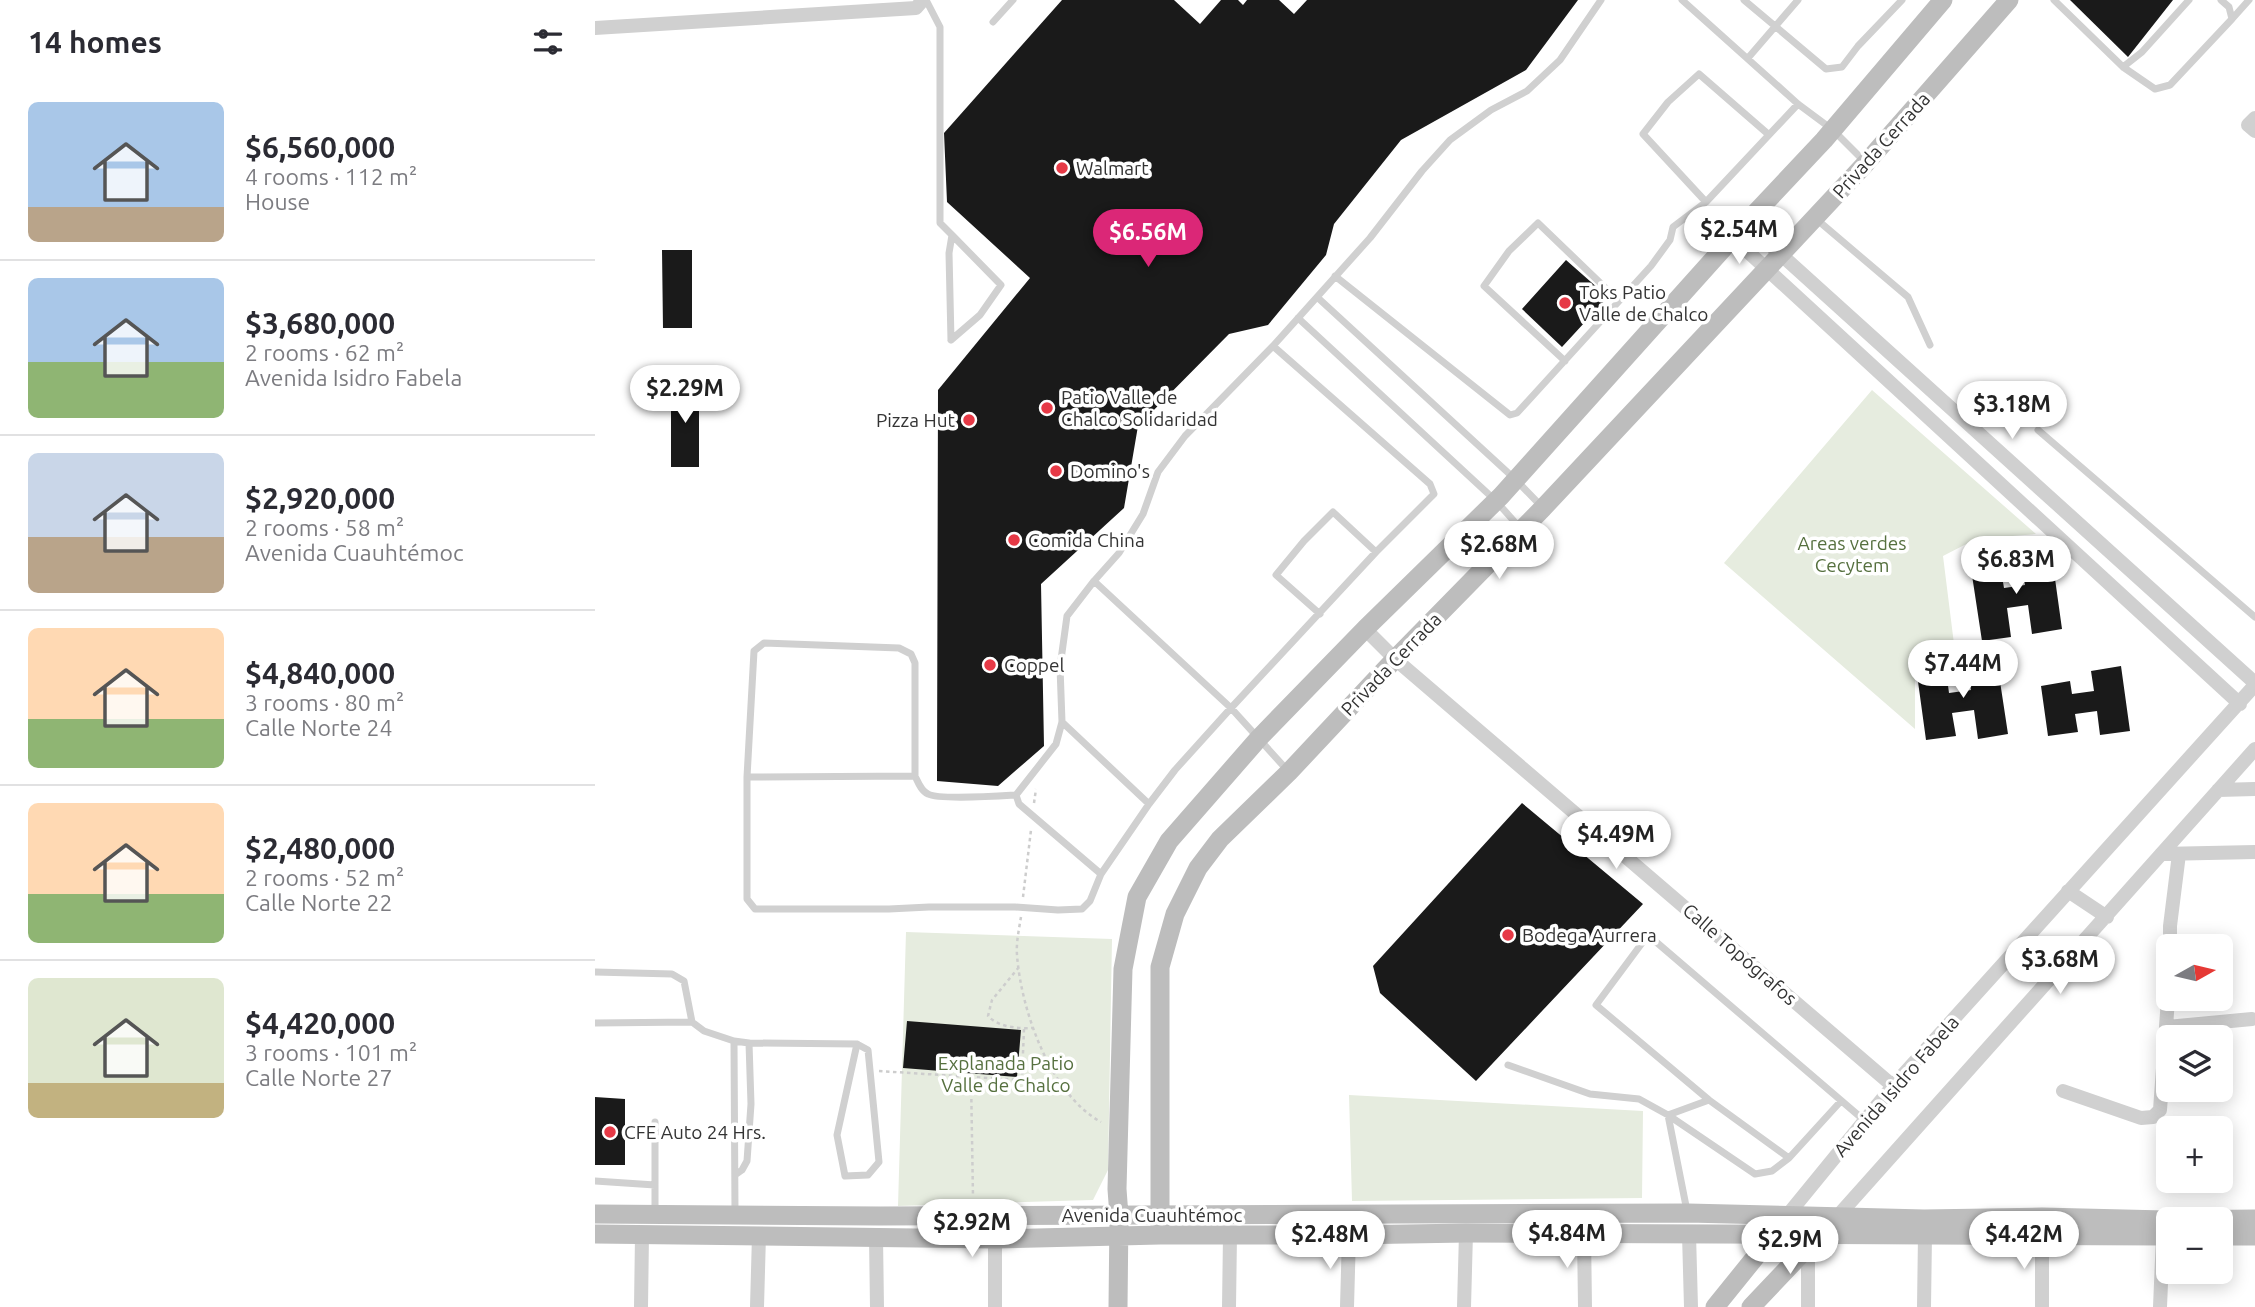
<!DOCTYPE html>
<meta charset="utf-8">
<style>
:root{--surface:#fff;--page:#f2f2f3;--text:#2b2b33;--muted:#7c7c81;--line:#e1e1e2;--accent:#db2777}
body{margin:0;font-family:Ubuntu,sans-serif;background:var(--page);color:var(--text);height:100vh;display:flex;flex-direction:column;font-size:26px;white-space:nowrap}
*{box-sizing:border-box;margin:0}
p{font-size:23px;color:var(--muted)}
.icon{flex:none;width:38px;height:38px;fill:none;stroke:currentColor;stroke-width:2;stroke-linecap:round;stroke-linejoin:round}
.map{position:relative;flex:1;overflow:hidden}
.details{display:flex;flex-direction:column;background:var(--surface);width:595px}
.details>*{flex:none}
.needle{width:46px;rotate:82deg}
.buttons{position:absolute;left:1561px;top:934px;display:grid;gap:14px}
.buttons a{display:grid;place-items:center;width:77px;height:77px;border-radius:10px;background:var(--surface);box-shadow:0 4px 18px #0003;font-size:35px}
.price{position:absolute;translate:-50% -60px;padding:0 16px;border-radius:24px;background:#fff;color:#222;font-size:23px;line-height:46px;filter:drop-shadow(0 2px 4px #0008)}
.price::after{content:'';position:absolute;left:50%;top:42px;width:21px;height:16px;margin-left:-10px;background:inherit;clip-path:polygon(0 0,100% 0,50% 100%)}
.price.selected{background:var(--accent);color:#fff}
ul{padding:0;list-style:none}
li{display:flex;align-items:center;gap:21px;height:175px;padding:0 28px}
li+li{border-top:2px solid var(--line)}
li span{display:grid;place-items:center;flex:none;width:196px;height:140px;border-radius:10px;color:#555}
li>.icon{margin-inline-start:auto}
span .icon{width:84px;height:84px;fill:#fffc;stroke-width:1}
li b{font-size:30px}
h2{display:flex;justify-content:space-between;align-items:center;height:84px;padding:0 28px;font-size:30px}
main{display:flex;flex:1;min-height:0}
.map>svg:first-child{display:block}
.green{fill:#e6ecdf}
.building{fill:#1a1a1a}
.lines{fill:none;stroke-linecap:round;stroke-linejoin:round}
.path{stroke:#cdcdcd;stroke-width:2.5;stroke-dasharray:3.5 3.5;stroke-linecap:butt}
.lane{stroke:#d0d0d0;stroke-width:7}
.street{stroke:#d0d0d0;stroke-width:14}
.secondary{stroke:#bdbdbd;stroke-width:19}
.poi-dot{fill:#e63946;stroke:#fff;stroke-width:2.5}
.labels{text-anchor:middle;stroke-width:7;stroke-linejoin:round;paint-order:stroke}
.street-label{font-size:19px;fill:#333;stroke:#fff}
.poi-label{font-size:19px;fill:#333;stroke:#fff;text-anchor:start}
.park-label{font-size:19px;fill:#56703f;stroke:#fff}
</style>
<main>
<section class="details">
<h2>14 homes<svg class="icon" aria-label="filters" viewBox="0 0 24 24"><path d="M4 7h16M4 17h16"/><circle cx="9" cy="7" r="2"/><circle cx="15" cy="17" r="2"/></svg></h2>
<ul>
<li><span style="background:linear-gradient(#a9c7e8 75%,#b9a48a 0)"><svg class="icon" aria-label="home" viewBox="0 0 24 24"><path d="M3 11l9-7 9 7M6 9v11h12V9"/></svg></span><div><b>$6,560,000</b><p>4 rooms · 112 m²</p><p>House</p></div></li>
<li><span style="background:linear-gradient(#a9c7e8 60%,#8fb573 0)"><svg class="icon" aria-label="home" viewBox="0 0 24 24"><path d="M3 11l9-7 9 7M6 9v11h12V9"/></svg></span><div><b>$3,680,000</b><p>2 rooms · 62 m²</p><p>Avenida Isidro Fabela</p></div></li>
<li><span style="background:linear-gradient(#c9d6e8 60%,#b9a48a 0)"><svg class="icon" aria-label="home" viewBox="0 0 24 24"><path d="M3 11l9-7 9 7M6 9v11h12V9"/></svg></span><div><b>$2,920,000</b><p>2 rooms · 58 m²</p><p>Avenida Cuauhtémoc</p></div></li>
<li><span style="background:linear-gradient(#ffd9b3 65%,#8fb573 0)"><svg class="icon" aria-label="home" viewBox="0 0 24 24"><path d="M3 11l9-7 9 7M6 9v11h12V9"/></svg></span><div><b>$4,840,000</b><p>3 rooms · 80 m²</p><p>Calle Norte 24</p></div></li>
<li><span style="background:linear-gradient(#ffd9b3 65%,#8fb573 0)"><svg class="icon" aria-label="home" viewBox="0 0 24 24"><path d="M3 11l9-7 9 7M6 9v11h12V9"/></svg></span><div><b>$2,480,000</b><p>2 rooms · 52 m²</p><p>Calle Norte 22</p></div></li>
<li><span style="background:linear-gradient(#dfe7d0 75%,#c2b280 0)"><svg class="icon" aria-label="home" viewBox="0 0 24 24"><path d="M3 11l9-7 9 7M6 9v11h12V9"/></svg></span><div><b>$4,420,000</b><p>3 rooms · 101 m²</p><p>Calle Norte 27</p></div></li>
</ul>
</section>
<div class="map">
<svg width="1660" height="1307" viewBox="0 0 1660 1307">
<rect width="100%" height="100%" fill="#fff"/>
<path class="green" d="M1277,390l164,144 -60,5 -33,17 13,104 -41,-1v70l-191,-166z
M311,932l206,7 -4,231 -15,30 -195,6z
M754,1095l294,16 -1,87 -290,3z"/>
<path class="building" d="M467,0h112l26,24 21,-24h17l5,5 4,-5h32l15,14 13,-14h271l-52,70 -125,70 -67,84 -8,31 -58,70 -39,9 -91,92 -14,82 -83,76 3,162 -46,40 -61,-5 1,-391 92,-112 -83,-76 -3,-69z
M1475,0h103l-45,57z
M67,250h30v78h-29z
M971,260l42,37 -46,50 -40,-38z
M76,383h28v84h-28z
M1456,550l11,79 -30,5 -4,-29 -21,3 4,29 -29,4 -12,-79 29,-4 5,30 21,-3 -4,-30z
M1401,655l12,79 -30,5 -4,-29 -22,3 4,23 -30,4 -10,-73 29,-4 4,30 22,-3 -4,-30z
M1526,666l9,65 -30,4 -3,-24 -22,3 3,18 -30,4 -7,-50 29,-5 2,13 22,-3 -3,-20z
M927,803l121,101 -167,177 -96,-88 -7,-27z
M312,1021l114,9 -4,47 -114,-9z
M0,1097l30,2v66h-30z"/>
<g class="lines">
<path class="path" d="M439,803l2,-14
M428,897l8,-67
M426,917c-2,12 -5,26 -4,38 4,55 33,139 84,167
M424,967l-27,33 -4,16c10,11 31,13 45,12
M284,1071l140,9 3,-3 2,-48
M376,1078l2,119"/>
<path class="lane" d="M331,0l14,27v196l12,12 -3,18 2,87
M1087,0l116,104 35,26 32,32
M1149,0l82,69 16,-2 16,-21 44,-46
M1459,0l69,67 32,22 15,-4 62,-66 -3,-12 -8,-7
M1637,19l17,-19
M398,22l20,-22
M1153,58l50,-58
M1528,67l19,-15 47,-52
M1111,202l-63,-68 25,-32 31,-28 69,60
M1220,218l93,79 22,48
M740,276l175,139 7,-2 134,-147 19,-26 3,-13 33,-25 92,-98
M722,297l199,183 27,28
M703,318l198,183 25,28
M356,340l29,-25 21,-30 -49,-50
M678,346l157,138 4,10 -58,58 -145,156 -56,62 -26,34 -48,70 -11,27 -8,8 -24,1 -43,-3h-86l-40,2h-134l-8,-10v-122l7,-126 10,-8 135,5 12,6 4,9v113c3,6 6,15 13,18 11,6 72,2 88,1l40,-51 6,-22 -2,-55 7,-51 27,-35 25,-28 24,-39 15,-42 27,-36 88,-90 97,-108 52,-67 28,-31 41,-30 36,-19 33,-31 41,-60
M970,361l-81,-75 25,-35 29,-28 80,77
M1443,430l217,187
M499,581l137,127 57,63
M725,614l-44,-39 28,-34 29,-29 43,40
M467,722l87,82
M152,777l168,-1
M421,795l3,9 82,70
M0,972l77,2 12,7 8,41 12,9 30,10 1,172
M0,1023l97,-1
M139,1041l15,2 2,61 -4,57 -5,9 -7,5
M154,1043l108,1 11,6 11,112 -11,13 -23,1 -8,-41 20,-91
M913,1065l82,29 49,5 29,16 87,59 17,-3 17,-13 52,-57
M1114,1100l-113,-95 52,-70 217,186
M1073,1115l41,-15 80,58
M1073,1115l19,96
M0,1181l60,4
M60,1211v-89"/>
<path class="street" d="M0,28l321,-20 7,-8
M1660,118l-7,7 7,6
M1151,223l509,460
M1138,238l507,466
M770,629l30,30 498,427
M1623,790l37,-1
M1566,854l94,-2
M1473,891l39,26
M1575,947v-21l9,-72
M1572,1027l85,-8
M1468,1091l78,27 12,-1 7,-7 8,-111
M1191,1217l107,-131 362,-401
M1242,1217l418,-468
M989,1233l1,74
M1094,1234l2,73
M281,1237l1,70
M400,1239v68
M1213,1246v61
M46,1307l1,-72
M162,1307l2,-72
M634,1307l1,-72
M752,1307l2,-72
M869,1307l2,-74
M1329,1307l1,-72
M1447,1307v-72
M1565,1307l3,-71"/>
<path class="secondary" d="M0,1214l285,2 808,-3 236,6 118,-2 123,3 90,-1
M565,1226v-259l15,-53 23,-46 22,-29 69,-67 106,-113 148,-151 237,-253 86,-92 143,-163
M0,1234l400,5 165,-4h189l117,-2 702,3
M1626,1236h34
M523,1307l1,-91 -2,-27 6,-220 14,-72 32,-56 90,-103 106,-109 136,-133 245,-273 78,-83 119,-140
M1120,1307l63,-78
M1156,1307l74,-78"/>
</g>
<g class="poi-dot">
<circle cx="467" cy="168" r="7"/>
<circle cx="970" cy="303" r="7"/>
<circle cx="452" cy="408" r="7"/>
<circle cx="374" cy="420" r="7"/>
<circle cx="461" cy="471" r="7"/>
<circle cx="419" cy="540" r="7"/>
<circle cx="395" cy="665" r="7"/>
<circle cx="913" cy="935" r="7"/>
<circle cx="15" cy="1132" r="7"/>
</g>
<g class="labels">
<g class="street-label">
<text transform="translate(1286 145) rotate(-48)" y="7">Privada Cerrada</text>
<text transform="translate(796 664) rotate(-46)" y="7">Privada Cerrada</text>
<text transform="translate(1145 954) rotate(41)" y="7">Calle Topógrafos</text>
<text transform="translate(1301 1086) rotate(-49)" y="7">Avenida Isidro Fabela</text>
<text x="557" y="1222">Avenida Cuauhtémoc</text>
</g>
<g class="poi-label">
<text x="481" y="175">Walmart</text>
<text x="984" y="299">Toks Patio<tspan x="984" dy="22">Valle de Chalco</tspan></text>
<text x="466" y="404">Patio Valle de<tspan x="466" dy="22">Chalco Solidaridad</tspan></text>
<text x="360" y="427" text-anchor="end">Pizza Hut</text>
<text x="475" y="478">Domino's</text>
<text x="433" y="547">Comida China</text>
<text x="409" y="672">Coppel</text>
<text x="927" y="942">Bodega Aurrera</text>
<text x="29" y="1139">CFE Auto 24 Hrs.</text>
</g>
<g class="park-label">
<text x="1257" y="550">Areas verdes<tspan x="1257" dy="22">Cecytem</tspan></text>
<text x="411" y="1070">Explanada Patio<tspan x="411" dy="22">Valle de Chalco</tspan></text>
</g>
</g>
</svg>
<div class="buttons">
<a><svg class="needle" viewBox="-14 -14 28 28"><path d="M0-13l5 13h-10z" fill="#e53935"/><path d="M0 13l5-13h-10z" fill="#7c7c81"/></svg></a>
<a><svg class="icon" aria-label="layers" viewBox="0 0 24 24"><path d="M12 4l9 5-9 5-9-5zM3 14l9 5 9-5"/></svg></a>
<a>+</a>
<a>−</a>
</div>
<b class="price" style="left:1144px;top:266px">$2.54M</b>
<b class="price selected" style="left:553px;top:269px">$6.56M</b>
<b class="price" style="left:90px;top:425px">$2.29M</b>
<b class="price" style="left:1417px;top:441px">$3.18M</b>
<b class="price" style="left:904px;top:581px">$2.68M</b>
<b class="price" style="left:1421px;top:596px">$6.83M</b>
<b class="price" style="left:1368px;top:700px">$7.44M</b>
<b class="price" style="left:1021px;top:871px">$4.49M</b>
<b class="price" style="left:1465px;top:996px">$3.68M</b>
<b class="price" style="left:377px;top:1259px">$2.92M</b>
<b class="price" style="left:972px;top:1270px">$4.84M</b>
<b class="price" style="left:735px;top:1271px">$2.48M</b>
<b class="price" style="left:1429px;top:1271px">$4.42M</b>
<b class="price" style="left:1195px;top:1276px">$2.9M</b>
</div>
</main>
